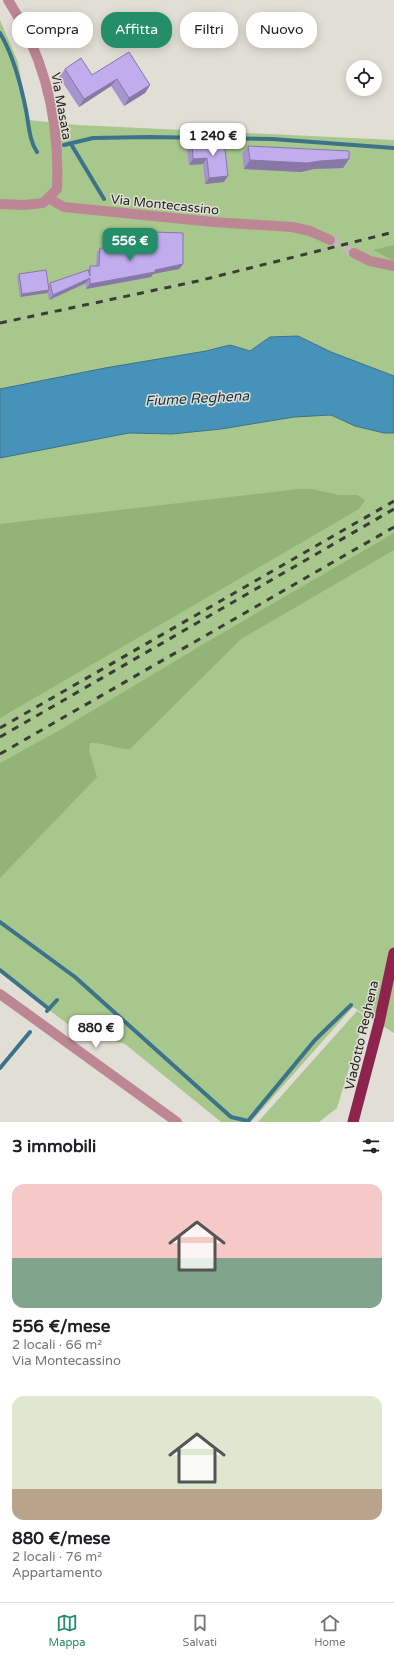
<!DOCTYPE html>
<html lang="it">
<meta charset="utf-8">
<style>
:root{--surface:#fff;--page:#f2f2f2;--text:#202124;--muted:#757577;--line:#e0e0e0;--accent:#248d6a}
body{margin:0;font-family:"Varela Round",sans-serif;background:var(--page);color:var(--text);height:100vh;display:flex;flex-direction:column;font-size:15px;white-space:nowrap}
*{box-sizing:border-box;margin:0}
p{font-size:13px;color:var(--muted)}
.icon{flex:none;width:22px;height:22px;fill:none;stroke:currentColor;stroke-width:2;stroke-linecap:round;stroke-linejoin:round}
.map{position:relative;height:1122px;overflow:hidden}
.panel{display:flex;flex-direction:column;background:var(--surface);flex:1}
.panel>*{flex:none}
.guide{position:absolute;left:12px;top:12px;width:370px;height:36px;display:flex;gap:8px}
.fabs{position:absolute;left:346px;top:60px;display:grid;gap:8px}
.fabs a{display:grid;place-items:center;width:36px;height:36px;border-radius:50%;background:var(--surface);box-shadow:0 2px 10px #0003;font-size:20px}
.price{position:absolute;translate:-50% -34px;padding:0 9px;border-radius:8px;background:#fff;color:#222;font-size:13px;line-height:26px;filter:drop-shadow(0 1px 2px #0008)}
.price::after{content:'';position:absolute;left:50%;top:24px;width:12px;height:9px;margin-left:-6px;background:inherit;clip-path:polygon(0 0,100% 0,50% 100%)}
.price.selected{background:var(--accent);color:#fff}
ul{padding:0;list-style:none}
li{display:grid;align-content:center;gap:8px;height:212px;padding:0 12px}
li span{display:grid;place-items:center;height:124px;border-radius:12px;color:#555}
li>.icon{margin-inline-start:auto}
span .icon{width:72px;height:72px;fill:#fffc;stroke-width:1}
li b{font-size:17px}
h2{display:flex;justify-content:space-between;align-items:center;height:48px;padding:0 12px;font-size:17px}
.tag{padding:0 14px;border-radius:16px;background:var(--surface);box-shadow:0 2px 10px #0003;font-size:14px;line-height:36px}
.tag.selected{background:var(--accent);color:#fff}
.dock{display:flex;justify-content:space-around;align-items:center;height:56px;border-top:1px solid var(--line);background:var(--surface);font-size:11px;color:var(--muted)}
.dock a{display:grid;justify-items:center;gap:2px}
.dock .selected{color:var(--accent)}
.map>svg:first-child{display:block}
.green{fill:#a7c78c}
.forest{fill:#92b476}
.water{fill:#4792b8;stroke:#3d728b}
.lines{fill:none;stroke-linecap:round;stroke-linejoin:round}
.stream{stroke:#3d728b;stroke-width:4}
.minor-tunnel{stroke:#bcbab1;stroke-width:10;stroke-dasharray:10 5;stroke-linecap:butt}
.minor{stroke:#bd8695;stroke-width:10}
.tertiary{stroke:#bd8695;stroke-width:10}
.trunk{stroke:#8e234e;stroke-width:11}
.rail{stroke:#3c3c37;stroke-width:3;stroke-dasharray:7 7;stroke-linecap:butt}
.wall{fill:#a694cc}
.shaded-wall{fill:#8778a6}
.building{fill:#c1aced;stroke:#8778a6}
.labels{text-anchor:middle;stroke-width:3;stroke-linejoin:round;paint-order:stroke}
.street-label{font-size:13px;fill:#262622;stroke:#e1dfd5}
.water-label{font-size:14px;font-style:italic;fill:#134;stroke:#e1dfd5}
</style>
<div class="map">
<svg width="394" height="1122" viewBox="0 0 394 1122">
<rect width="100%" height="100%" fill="#e1dfd5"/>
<path class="green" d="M0,20l18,42 10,58 50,5 316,15v893l-41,-26 -102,115h-30l-96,-78 -48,-13 -77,-58z
M357,1011l8,5 -28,92 -18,14h-61z"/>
<path class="forest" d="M394,245v16l-21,-11z
M299,489h13l27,6h18l8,5 -6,9 -359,209v-194z
M394,533v17l-153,89 -111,110c-15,0 -26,-7 -40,-6l-1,7 8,27 -97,101v-115l60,-33 147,-88z"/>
<path class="water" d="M298,336l33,16 63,24v57h-10l-29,-7 -24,-11 -37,2 -73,12 -49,5 -43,-1 -129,25v-69l105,-21 101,-17 24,-6 20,6 20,-14z"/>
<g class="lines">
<path class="stream" d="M0,33c13,22 21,52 26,77 3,15 3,30 11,42
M71,144l33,55
M64,145l29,-7 56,-1 123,2 122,9
M0,922l75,55 156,140 17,4 67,-81 36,-35
M0,970l49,39
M47,1011l10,-11
M0,1068l30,-36"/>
<path class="minor-tunnel" d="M330,240l24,13"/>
<path class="minor" d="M50,199l14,8 149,15 79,5 18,4 20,9
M0,204l24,1 19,-2 14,-14c3,-68 -12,-132 -49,-189
M354,253l16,8 24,5"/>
<path class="tertiary" d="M0,994l177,128"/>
<path class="trunk" d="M353,1122l26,-99 15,-70"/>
<path class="rail" d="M0,323l198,-42 196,-49
M0,728l394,-227
M0,737l394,-228
M0,754l394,-227"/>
</g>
<path class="wall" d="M129,52l21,33 -5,8 -21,13 -13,-20 -32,21 -20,-30 6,-8 27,6z
M224,141v41l-19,2 -2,-20 -14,1 -2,-15 5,-6z
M248,146l101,13 -6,9 -29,1 -13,3 -57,-3 -2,-15z
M153,232l30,32 -4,5 -26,5 -2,3 -65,12v-6l-37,17 -2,-8 -27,5 -3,-20 2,-3 29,11 2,-2 37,-12 3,-5h6l1,-14 3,-4 49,3v-14z"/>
<path class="shaded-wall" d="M117,79l-6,7 -32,21 5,-8z
M150,85l-5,8 -21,13 5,-8z
M207,158l-4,6 -14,1 4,-6z
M349,159l-6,9 -29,1 -13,3 -57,-3 6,-9 70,1z
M228,176l-4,6 -19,2 4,-6z
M183,264l-4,5 -26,5 -2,3 -65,12 4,-5z
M90,278l-4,5 -37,17 4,-5z
M49,290l-2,3 -27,4 2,-3z"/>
<path class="building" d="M129,52l21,33 -21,13 -12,-19 -33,20 -19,-30 16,-11 11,17z
M224,141l4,35 -19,2 -2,-20 -14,1 -1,-15z
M248,146l101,5v8l-29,2 -13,2 -57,-3z
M153,232l30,1v31l-28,6v2l-65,12v-6l-37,17 -3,-12 38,-13 2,6v-10h9l1,-18 53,3z
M46,270l3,20 -27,4 -3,-20z"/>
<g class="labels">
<g class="street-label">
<text transform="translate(62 106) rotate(80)" y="5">Via Masata</text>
<text transform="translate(165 204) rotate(6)" y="5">Via Montecassino</text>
<text transform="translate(361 1035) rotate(-77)" y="5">Viadotto Reghena</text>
</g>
<g class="water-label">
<text transform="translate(197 398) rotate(-3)" y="5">Fiume Reghena</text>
</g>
</g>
</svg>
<div class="fabs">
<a><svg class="icon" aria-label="locate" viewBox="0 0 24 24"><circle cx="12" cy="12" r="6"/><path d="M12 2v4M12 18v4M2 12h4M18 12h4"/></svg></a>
</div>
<b class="price" style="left:213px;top:157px">1 240 €</b>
<b class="price selected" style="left:130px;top:262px">556 €</b>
<b class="price" style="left:96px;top:1049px">880 €</b>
<div class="guide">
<a class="tag">Compra</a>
<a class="tag selected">Affitta</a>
<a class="tag">Filtri</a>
<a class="tag">Nuovo</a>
</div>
</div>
<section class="panel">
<h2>3 immobili<svg class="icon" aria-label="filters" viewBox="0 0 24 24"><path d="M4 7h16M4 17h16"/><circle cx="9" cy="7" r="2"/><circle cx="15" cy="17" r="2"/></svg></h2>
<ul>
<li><span style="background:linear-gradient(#f6c9c9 60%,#7fa58c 0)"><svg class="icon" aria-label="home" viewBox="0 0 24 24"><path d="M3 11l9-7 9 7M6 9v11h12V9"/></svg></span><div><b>556 €/mese</b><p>2 locali · 66 m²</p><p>Via Montecassino</p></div></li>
<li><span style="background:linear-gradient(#dfe7d0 75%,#b9a48a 0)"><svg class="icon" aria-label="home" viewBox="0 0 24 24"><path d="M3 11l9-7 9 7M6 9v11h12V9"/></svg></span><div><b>880 €/mese</b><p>2 locali · 76 m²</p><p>Appartamento</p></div></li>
</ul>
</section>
<nav class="dock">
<a class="selected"><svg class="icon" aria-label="map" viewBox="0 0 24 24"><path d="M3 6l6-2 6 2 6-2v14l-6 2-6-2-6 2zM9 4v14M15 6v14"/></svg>Mappa</a>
<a><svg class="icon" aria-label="saved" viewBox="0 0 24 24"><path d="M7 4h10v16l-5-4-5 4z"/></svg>Salvati</a>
<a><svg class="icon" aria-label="home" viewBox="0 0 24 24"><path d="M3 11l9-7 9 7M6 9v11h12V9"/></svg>Home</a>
</nav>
